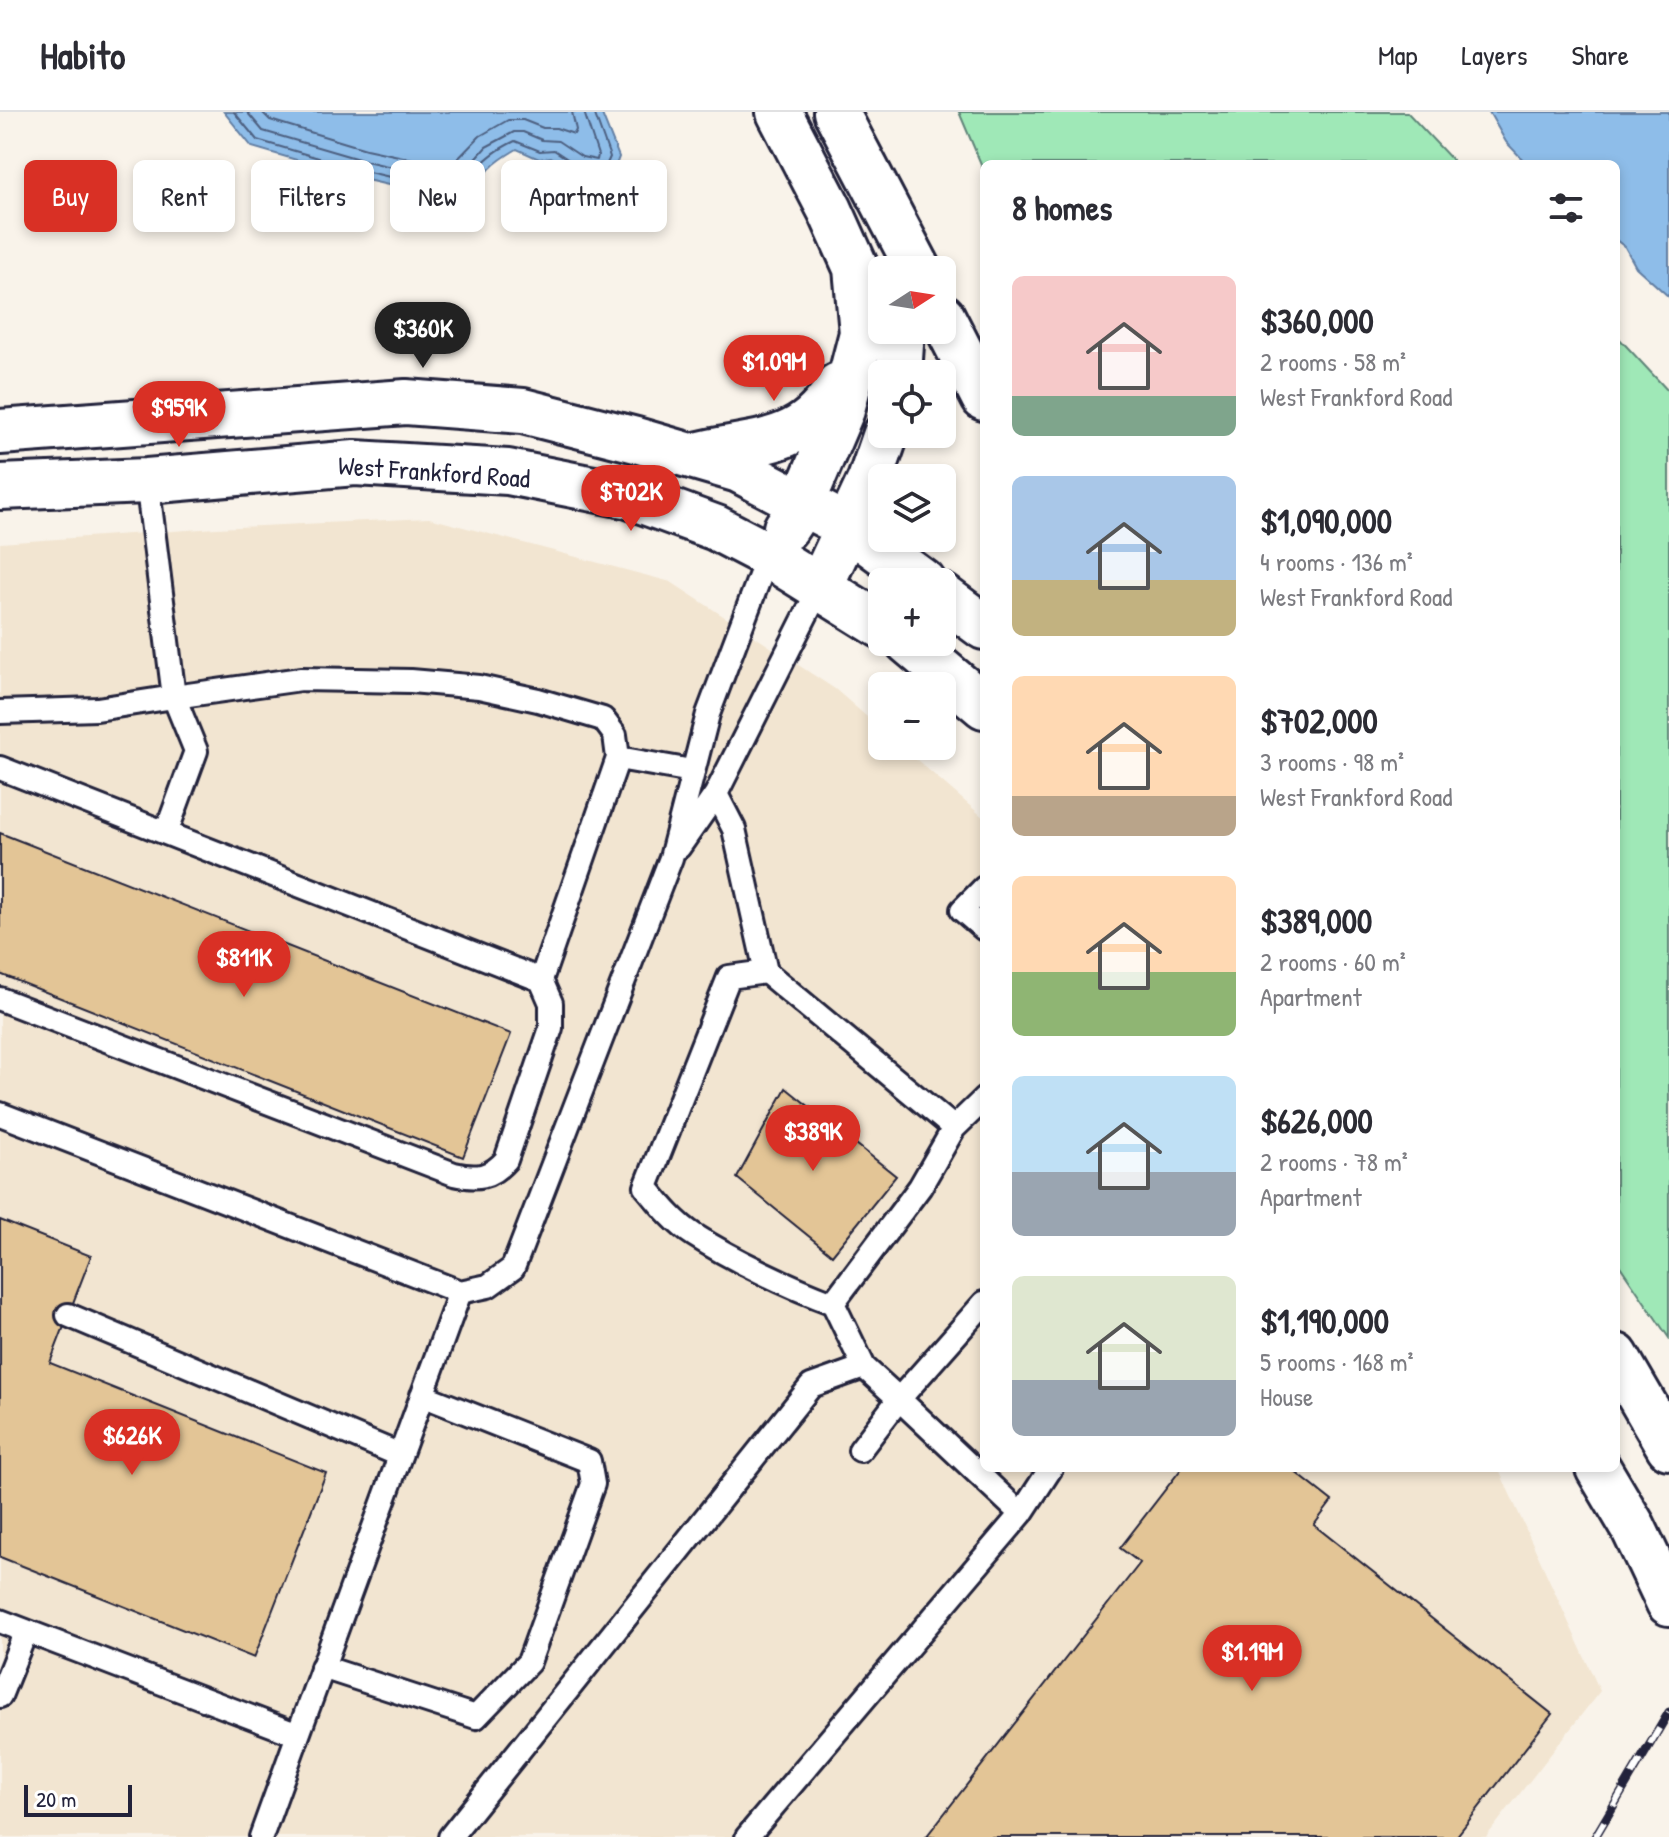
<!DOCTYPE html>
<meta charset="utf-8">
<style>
:root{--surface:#fff;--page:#f7f7f7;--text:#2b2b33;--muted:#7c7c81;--line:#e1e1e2;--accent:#d93025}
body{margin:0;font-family:"Patrick Hand",sans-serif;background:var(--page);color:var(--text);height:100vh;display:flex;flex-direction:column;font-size:30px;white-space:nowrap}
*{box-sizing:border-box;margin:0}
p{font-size:26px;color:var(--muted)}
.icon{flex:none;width:44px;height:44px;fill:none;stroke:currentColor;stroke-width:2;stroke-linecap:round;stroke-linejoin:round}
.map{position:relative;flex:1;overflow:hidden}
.side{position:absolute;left:980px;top:48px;width:640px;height:1312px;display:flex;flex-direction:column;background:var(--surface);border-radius:12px;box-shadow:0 4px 12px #0003}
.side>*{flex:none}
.banner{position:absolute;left:24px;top:48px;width:760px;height:72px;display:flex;gap:16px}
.needle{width:52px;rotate:78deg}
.tools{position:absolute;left:868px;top:144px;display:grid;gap:16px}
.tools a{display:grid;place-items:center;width:88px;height:88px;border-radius:12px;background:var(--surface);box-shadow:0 4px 12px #0003;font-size:40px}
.scale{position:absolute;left:24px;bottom:20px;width:108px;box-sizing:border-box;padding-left:8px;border:4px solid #22223b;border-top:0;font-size:22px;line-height:28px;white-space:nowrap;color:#22223b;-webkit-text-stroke:6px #fff;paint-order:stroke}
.price{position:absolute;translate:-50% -68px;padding:0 18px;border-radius:28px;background:var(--accent);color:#fff;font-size:26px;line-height:52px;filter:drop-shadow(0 2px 4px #0008)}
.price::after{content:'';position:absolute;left:50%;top:48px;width:24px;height:18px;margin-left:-12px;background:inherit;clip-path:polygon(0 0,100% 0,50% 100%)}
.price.on{background:#222;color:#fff}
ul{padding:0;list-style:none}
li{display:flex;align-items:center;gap:24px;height:200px;padding:0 32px}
li span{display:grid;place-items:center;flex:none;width:224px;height:160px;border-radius:12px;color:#555}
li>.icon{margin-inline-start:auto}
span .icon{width:96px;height:96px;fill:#fffc;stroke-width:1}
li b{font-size:34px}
h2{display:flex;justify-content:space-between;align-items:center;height:96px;padding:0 32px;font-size:34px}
.chip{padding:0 28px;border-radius:12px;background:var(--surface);box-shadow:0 4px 12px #0003;font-size:28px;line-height:72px}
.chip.on{background:var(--accent);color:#fff}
header{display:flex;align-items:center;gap:48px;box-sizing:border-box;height:112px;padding:0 40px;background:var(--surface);border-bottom:2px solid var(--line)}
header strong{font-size:38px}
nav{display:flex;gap:44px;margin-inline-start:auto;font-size:28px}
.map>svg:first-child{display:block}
.built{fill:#f2e5d1}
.green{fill:#9fe8b7;stroke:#608579;stroke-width:2}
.water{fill:#8ebde9;stroke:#637fa3;stroke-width:2}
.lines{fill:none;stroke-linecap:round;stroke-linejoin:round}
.shore{stroke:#4d6081;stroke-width:2}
.building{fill:#e3c596;stroke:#22223b;stroke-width:2}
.service-casing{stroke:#22223b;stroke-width:28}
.secondary-casing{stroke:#22223b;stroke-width:50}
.service{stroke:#fff;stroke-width:22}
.secondary{stroke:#fff;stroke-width:44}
.rail-casing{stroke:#22223b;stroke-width:9}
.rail{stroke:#fff;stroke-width:6;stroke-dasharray:18;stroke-linecap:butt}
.labels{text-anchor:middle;stroke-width:8;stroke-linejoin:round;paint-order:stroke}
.street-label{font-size:26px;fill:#22223b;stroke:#fff}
</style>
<header>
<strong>Habito</strong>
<nav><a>Map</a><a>Layers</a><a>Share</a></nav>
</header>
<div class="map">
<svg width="1669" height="1725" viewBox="0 0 1669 1725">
<rect width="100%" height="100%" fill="#f9f3ea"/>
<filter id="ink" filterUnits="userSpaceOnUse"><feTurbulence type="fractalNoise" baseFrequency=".0125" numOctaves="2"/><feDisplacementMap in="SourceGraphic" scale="16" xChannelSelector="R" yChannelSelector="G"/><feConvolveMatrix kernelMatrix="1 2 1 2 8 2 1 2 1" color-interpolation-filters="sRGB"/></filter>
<g filter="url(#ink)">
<path class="built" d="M429,406l242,64 164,107 47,41v16h19l83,72v650h514l102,223 -114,146h-1486v-1294l216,-15z"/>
<path class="green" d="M959,0h448l49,52h-472v7z
M1616,223l53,57v946l-53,-78z"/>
<path class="water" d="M224,0h377l18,45 -6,16c-26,12 -40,-1 -62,-16l-12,2 -22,-10c-24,14 -35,23 -43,49l-38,-2 -78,-18 -106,-31z
M1489,0h180v185l-33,-30 -11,-20 -9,-7v-76h-89l-21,-22z"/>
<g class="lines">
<path class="shore" d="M234,0l23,28 103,30 77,18 28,2c5,-5 5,-11 9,-17 10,-14 26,-25 41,-32l25,10 14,-1 24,16 18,5 9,-3 5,-11 -16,-45
M247,0l16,19 99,29 76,18 20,1 28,-32 28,-15h9l19,8 16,1 24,16 15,3 1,-5 -14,-43
M262,0l8,8 96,29 84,18 30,-31 28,-16h15l20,8h13l18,6 2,-4 -4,-18"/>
</g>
<path class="building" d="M0,721l511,201 -48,123 -463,-183z
M786,976l110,88 -64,79 -95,-77z
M0,1108l91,36 -41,107 276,110 -72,185 -254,-101z
M1182,1356h108l42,33 -18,24 238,189 -96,123h-530l214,-274 -20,-15z"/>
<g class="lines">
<defs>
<path id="service" d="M147,369l27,216 127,-18 110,2 68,6 59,13 65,19 12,16 3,23 74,13
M0,600l97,-3 77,-12 22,54 -30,82
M0,656l541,212
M716,682l18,35 32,143
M679,735l37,-53 104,-207
M984,776l-22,22 22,19
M0,887l454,175c23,5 36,4 52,-14l45,-132v-25l-10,-23 77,-222
M0,1002l460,178 28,-6 25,-18 158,-410 37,-144 60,-159
M954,1016l-188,-156 -37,5 -83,210c14,17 29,36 48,48 39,25 96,52 139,68l87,-116 34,-59 30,-29
M833,1191l31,64
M68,1203l332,140
M860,1338l39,-51 122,115
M0,1509l298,114 -37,102
M322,1555l154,50 53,-55 64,-178 -4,-23 -167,-66
M0,1584l26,-65
M298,1623l162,-443
M450,1725l361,-451 53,-19 35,32 85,-96
M747,1725l274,-323 30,-46"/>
<path id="secondary" d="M779,0l51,98 26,58 6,65 -20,77 -40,94 -16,24
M836,0l83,158
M942,204l42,82
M899,262l3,-44
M0,320l406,-30 117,9 113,29 103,30 109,57 75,55
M696,343c60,-15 109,-8 142,-70
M0,375l147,-6 208,-18 153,9 121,24 87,32 52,27 114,71
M820,475l50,-107 16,-46
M942,484l42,31
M908,530l76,64
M1616,1244l53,91
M1598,1356l35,59 36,76"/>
</defs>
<use href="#service" class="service-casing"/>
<use href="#secondary" class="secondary-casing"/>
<use href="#service" class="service"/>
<use href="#secondary" class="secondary"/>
<defs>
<path id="rail" d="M1595,1725l74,-125"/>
</defs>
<use href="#rail" class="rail-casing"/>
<use href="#rail" class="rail"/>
</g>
</g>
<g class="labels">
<g class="street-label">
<text transform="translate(434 360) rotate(4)" y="9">West Frankford Road</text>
</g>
</g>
</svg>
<div class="tools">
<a><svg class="needle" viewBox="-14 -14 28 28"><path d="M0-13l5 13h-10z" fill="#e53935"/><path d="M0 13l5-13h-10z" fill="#7c7c81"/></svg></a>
<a><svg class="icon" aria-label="locate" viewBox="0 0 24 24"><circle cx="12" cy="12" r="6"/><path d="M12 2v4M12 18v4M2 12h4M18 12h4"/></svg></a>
<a><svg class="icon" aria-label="layers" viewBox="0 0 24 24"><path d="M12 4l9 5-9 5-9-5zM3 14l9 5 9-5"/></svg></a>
<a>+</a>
<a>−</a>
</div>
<div class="scale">20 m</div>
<b class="price on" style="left:423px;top:258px">$360K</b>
<b class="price" style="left:774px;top:291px">$1.09M</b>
<b class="price" style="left:179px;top:337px">$959K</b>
<b class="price" style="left:631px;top:421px">$702K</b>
<b class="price" style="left:244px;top:887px">$811K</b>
<b class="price" style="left:813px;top:1061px">$389K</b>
<b class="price" style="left:132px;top:1365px">$626K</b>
<b class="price" style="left:1252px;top:1581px">$1.19M</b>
<div class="banner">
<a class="chip on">Buy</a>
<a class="chip">Rent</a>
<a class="chip">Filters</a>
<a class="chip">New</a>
<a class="chip">Apartment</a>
</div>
<section class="side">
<h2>8 homes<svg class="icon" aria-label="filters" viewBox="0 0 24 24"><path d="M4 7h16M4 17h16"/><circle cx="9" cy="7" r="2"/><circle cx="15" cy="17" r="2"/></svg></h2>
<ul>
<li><span style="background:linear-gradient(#f6c9c9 75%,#7fa58c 0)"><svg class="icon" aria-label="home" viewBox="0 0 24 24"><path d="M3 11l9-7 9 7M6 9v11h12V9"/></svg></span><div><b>$360,000</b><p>2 rooms · 58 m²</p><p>West Frankford Road</p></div></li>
<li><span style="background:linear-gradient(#a9c7e8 65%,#c2b280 0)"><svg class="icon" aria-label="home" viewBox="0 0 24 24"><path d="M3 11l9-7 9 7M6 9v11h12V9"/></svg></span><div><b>$1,090,000</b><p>4 rooms · 136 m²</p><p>West Frankford Road</p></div></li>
<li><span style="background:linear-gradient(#ffd9b3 75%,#b9a48a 0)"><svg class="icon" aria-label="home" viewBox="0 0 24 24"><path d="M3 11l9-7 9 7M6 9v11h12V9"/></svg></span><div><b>$702,000</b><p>3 rooms · 98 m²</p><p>West Frankford Road</p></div></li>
<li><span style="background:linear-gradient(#ffd9b3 60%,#8fb573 0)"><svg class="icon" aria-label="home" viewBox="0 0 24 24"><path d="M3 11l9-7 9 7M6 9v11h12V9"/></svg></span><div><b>$389,000</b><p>2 rooms · 60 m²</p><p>Apartment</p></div></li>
<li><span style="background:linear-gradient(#bfe0f5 60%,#9aa5b1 0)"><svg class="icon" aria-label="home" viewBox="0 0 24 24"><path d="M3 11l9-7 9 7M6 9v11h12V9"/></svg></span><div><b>$626,000</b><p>2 rooms · 78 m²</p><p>Apartment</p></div></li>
<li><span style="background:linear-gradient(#dfe7d0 65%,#9aa5b1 0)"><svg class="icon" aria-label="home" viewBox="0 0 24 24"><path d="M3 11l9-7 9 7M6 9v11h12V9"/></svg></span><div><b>$1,190,000</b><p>5 rooms · 168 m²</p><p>House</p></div></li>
</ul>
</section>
</div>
